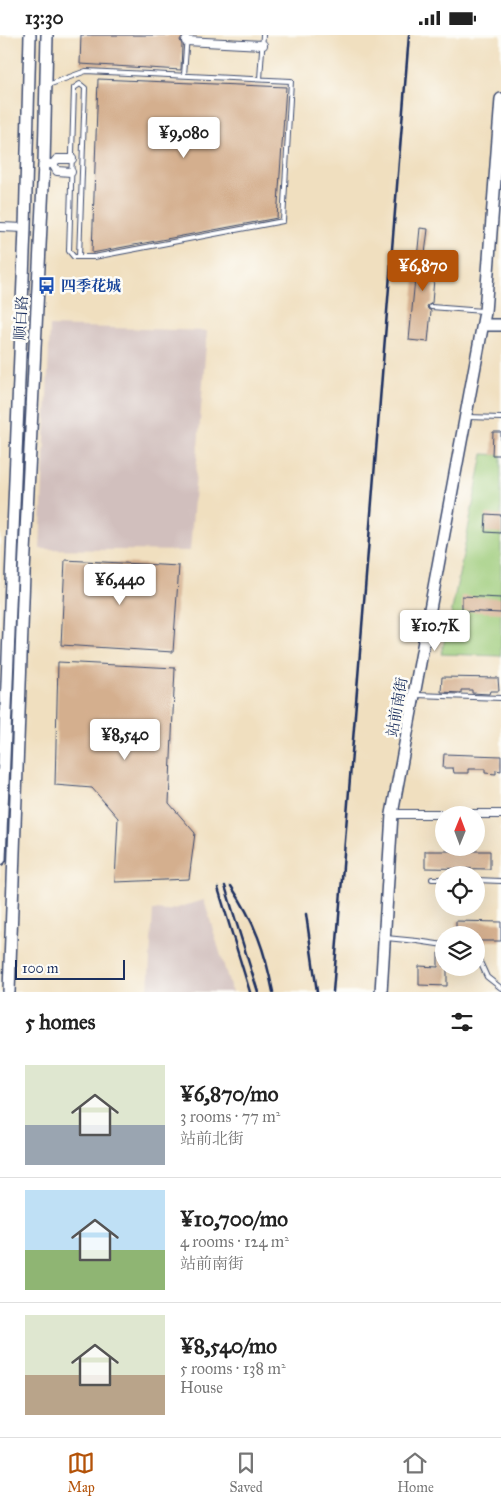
<!DOCTYPE html>
<meta charset="utf-8">
<style>
:root{--surface:#fff;--page:#f2f2f2;--text:#222;--muted:#767676;--line:#e0e0e0;--accent:#b45309}
body{margin:0;font-family:"IM FELL Great Primer","Noto Serif SC",serif;background:var(--page);color:var(--text);height:100vh;display:flex;flex-direction:column;font-size:19px;white-space:nowrap}
*{box-sizing:border-box;margin:0}
p{font-size:16px;color:var(--muted)}
.icon{flex:none;width:28px;height:28px;fill:none;stroke:currentColor;stroke-width:2;stroke-linecap:round;stroke-linejoin:round}
.map{position:relative;height:957px;overflow:hidden}
.details{display:flex;flex-direction:column;background:var(--surface);flex:1}
.details>*{flex:none}
.needle{width:32px;rotate:1deg}
.tools{position:absolute;left:435px;top:771px;display:grid;gap:10px}
.tools a{display:grid;place-items:center;width:50px;height:50px;border-radius:50%;background:var(--surface);box-shadow:0 5px 20px #0002;font-size:25px}
.scale{position:absolute;left:15px;bottom:12px;width:110px;box-sizing:border-box;padding-left:5px;border:2px solid #1b2f5e;border-top:0;font-size:14px;line-height:18px;white-space:nowrap;color:#1b2f5e;-webkit-text-stroke:4px #fdfcf7;paint-order:stroke}
.price{position:absolute;translate:-50% -42px;padding:0 11px;border-radius:5px;background:#fff;color:#222;font-size:16px;line-height:32px;filter:drop-shadow(0 1px 2px #0008)}
.price::after{content:'';position:absolute;left:50%;top:30px;width:15px;height:11px;margin-left:-8px;background:inherit;clip-path:polygon(0 0,100% 0,50% 100%)}
.price.current{background:var(--accent);color:#fff}
ul{padding:0;list-style:none}
li{display:flex;align-items:center;gap:15px;height:125px;padding:0 25px}
li+li{border-top:1px solid var(--line)}
li span{display:grid;place-items:center;flex:none;width:140px;height:100px;border-radius:0px;color:#555}
li>.icon{margin-inline-start:auto}
span .icon{width:60px;height:60px;fill:#fffc;stroke-width:1}
li b{font-size:21px}
h2{display:flex;justify-content:space-between;align-items:center;height:60px;padding:0 25px;font-size:21px}
.status{display:flex;justify-content:space-between;align-items:center;height:35px;padding:0 25px;background:var(--surface);direction:ltr}
.status svg{height:14px;fill:currentColor}
.tabs{display:flex;justify-content:space-around;align-items:center;height:70px;border-top:1px solid var(--line);background:var(--surface);font-size:14px;color:var(--muted)}
.tabs a{display:grid;justify-items:center;gap:2px}
.tabs .current{color:var(--accent)}
.map>svg:first-child{display:block}
.industrial{fill:#d1bfbd}
.green{fill:#9bca78;stroke:#5b7c6b}
.building{fill:#d4af8e}
.lines{fill:none;stroke-linecap:round;stroke-linejoin:round}
.lane-casing{stroke:#3b496d;stroke-width:6}
.street-casing{stroke:#3b496d;stroke-width:10}
.secondary-casing{stroke:#3b496d;stroke-width:14}
.lane{stroke:#fff;stroke-width:4}
.street{stroke:#fff;stroke-width:8}
.secondary{stroke:#fff;stroke-width:11}
.rail{stroke:#1b2f5e;stroke-width:2.5}
.labels{text-anchor:middle;stroke-width:5;stroke-linejoin:round;paint-order:stroke}
.transit-label{font-size:15px;font-weight:bold;fill:#164399;stroke:#fdfcf7;text-anchor:start}
.street-label{font-size:15px;fill:#1b2f5e;stroke:#fdfcf7}
</style>
<div class="status"><b>13:30</b><svg viewBox="0 0 49 12"><path d="M0 12V9h3v3zM5 12V6h3v6zM10 12V3h3v9zM15 12V0h3v12zM26 1h20v11H26zM47 4h2v5h-2z"/></svg></div>
<div class="map">
<svg width="501" height="957" viewBox="0 0 501 957">
<rect width="100%" height="100%" fill="#fdfcf7"/>
<filter id="ink" filterUnits="userSpaceOnUse"><feTurbulence type="fractalNoise" baseFrequency=".02" numOctaves="2"/><feDisplacementMap in="SourceGraphic" scale="10" xChannelSelector="R" yChannelSelector="G"/><feConvolveMatrix kernelMatrix="1 2 1 2 8 2 1 2 1" color-interpolation-filters="sRGB"/></filter>
<filter id="wash" filterUnits="userSpaceOnUse"><feTurbulence type="fractalNoise" baseFrequency=".0096" numOctaves="4" result="noise"/><feDisplacementMap in="SourceGraphic" scale="20" xChannelSelector="R" yChannelSelector="G"/><feGaussianBlur stdDeviation="1.12" result="paint"/><feColorMatrix in="noise" values="0 0 0 0 0 0 0 0 0 0 0 0 0 0 0 0 0 1.4 0 .05"/><feComposite in="paint" operator="in"/></filter>
<g filter="url(#wash)">
<rect width="100%" height="100%" fill="#f0dfbf"/>
<path class="industrial" d="M50,291l157,5 -17,220 -150,-2z
M204,865l28,92h-84l5,-82 14,1z"/>
<path class="green" d="M483,419l18,1v201l-60,-2 10,-39z"/>
<g id="blocks">
<path class="building" d="M81,0h102l-3,5 2,5 -1,25 -101,-6z
M98,44l188,8 -9,131 -185,35z
M420,193l8,1 -3,25 11,1 -4,48 -5,3 1,3 3,2 -3,31 -19,-2z
M493,397h8v23h-9z
M486,479l15,1v18l-16,-1z
M65,525l114,6 -6,86 -112,-7z
M462,561l39,2v15l-39,-2z
M58,627l117,6 -6,135 26,30 -6,46 -74,3 3,-64 -26,-30 -37,-3z
M442,642l56,1 1,13h-9l-1,3 -17,-1v-3h-11v3l-20,-1z
M444,719l57,2v15l-5,-1v4l-11,-1v-4h-17v4h-14l-1,-5h-10z
M425,816h65v18l-65,-1z
M456,886l45,1v19h-25v-6h-20z
M438,918h6v14h3v19l-28,-1v-19l19,1z"/>
</g>
</g>
<g filter="url(#ink)">
<use href="#blocks" fill-opacity="0" stroke="#3b496d" stroke-width="1"/>
<g class="lines">
<defs>
<path id="lane" d="M184,40l3,-40
M260,44l3,-44
M48,50l38,-14 205,10 -8,140 -189,36h-20l-5,-6 5,-163 6,-4 5,4 -6,169
M431,272l52,4
M468,382l33,1
M416,660l85,3
M432,844h12
M476,845l25,1
M386,903l31,3 27,4
M476,918l11,24 14,11"/>
<path id="street" d="M186,6l77,4
M44,129h9l4,-5h15
M53,129l4,7 14,1
M0,192l25,1
M392,779h109"/>
<path id="secondary" d="M483,290h18
M0,824l25,-631 5,-193
M9,957l15,-419 20,-409 3,-129
M381,957l11,-178 93,-502 16,-213"/>
</defs>
<use href="#lane" class="lane-casing"/>
<use href="#street" class="street-casing"/>
<use href="#secondary" class="secondary-casing"/>
<use href="#lane" class="lane"/>
<use href="#street" class="street"/>
<use href="#secondary" class="secondary"/>
<path class="rail" d="M225,851l33,106
M231,851c24,36 34,65 42,106
M218,853l32,104
M306,879l11,78
M333,957l76,-957"/>
</g>
</g>
<defs>
<symbol id="bus-bare" viewBox="-9 -9 18 18"><path d="M-5-6H5V4H4V6H2V4H-2V6H-4V4H-5ZM-3.5-4V0h7V-4ZM-3.5 1.2v1.5H-2V1.2ZM2 1.2v1.5H3.5V1.2Z" fill="#1a4fb4" stroke="#fdfcf7" stroke-width="2.5" paint-order="stroke"/></symbol>
</defs>
<g fill-rule="evenodd">
<use href="#bus-bare" x="34" y="238" width="25" height="25"/>
</g>
<g class="labels">
<g class="transit-label">
<text x="61" y="256">四季花城</text>
</g>
<g class="street-label">
<text transform="translate(21 283) rotate(-87)" y="5">顺白路</text>
<text transform="translate(397 672) rotate(-80)" y="5">站前南街</text>
</g>
</g>
</svg>
<div class="tools">
<a><svg class="needle" viewBox="-14 -14 28 28"><path d="M0-13l5 13h-10z" fill="#e53935"/><path d="M0 13l5-13h-10z" fill="#767676"/></svg></a>
<a><svg class="icon" aria-label="locate" viewBox="0 0 24 24"><circle cx="12" cy="12" r="6"/><path d="M12 2v4M12 18v4M2 12h4M18 12h4"/></svg></a>
<a><svg class="icon" aria-label="layers" viewBox="0 0 24 24"><path d="M12 4l9 5-9 5-9-5zM3 14l9 5 9-5"/></svg></a>
</div>
<div class="scale">100 m</div>
<b class="price" style="left:184px;top:124px">¥9,080</b>
<b class="price current" style="left:423px;top:257px">¥6,870</b>
<b class="price" style="left:120px;top:571px">¥6,440</b>
<b class="price" style="left:435px;top:617px">¥10.7K</b>
<b class="price" style="left:125px;top:726px">¥8,540</b>
</div>
<section class="details">
<h2>5 homes<svg class="icon" aria-label="filters" viewBox="0 0 24 24"><path d="M4 7h16M4 17h16"/><circle cx="9" cy="7" r="2"/><circle cx="15" cy="17" r="2"/></svg></h2>
<ul>
<li><span style="background:linear-gradient(#dfe7d0 60%,#9aa5b1 0)"><svg class="icon" aria-label="home" viewBox="0 0 24 24"><path d="M3 11l9-7 9 7M6 9v11h12V9"/></svg></span><div><b>¥6,870/mo</b><p>3 rooms · 77 m²</p><p>站前北街</p></div></li>
<li><span style="background:linear-gradient(#bfe0f5 60%,#8fb573 0)"><svg class="icon" aria-label="home" viewBox="0 0 24 24"><path d="M3 11l9-7 9 7M6 9v11h12V9"/></svg></span><div><b>¥10,700/mo</b><p>4 rooms · 124 m²</p><p>站前南街</p></div></li>
<li><span style="background:linear-gradient(#dfe7d0 60%,#b9a48a 0)"><svg class="icon" aria-label="home" viewBox="0 0 24 24"><path d="M3 11l9-7 9 7M6 9v11h12V9"/></svg></span><div><b>¥8,540/mo</b><p>5 rooms · 138 m²</p><p>House</p></div></li>
</ul>
</section>
<nav class="tabs">
<a class="current"><svg class="icon" aria-label="map" viewBox="0 0 24 24"><path d="M3 6l6-2 6 2 6-2v14l-6 2-6-2-6 2zM9 4v14M15 6v14"/></svg>Map</a>
<a><svg class="icon" aria-label="saved" viewBox="0 0 24 24"><path d="M7 4h10v16l-5-4-5 4z"/></svg>Saved</a>
<a><svg class="icon" aria-label="home" viewBox="0 0 24 24"><path d="M3 11l9-7 9 7M6 9v11h12V9"/></svg>Home</a>
</nav>
